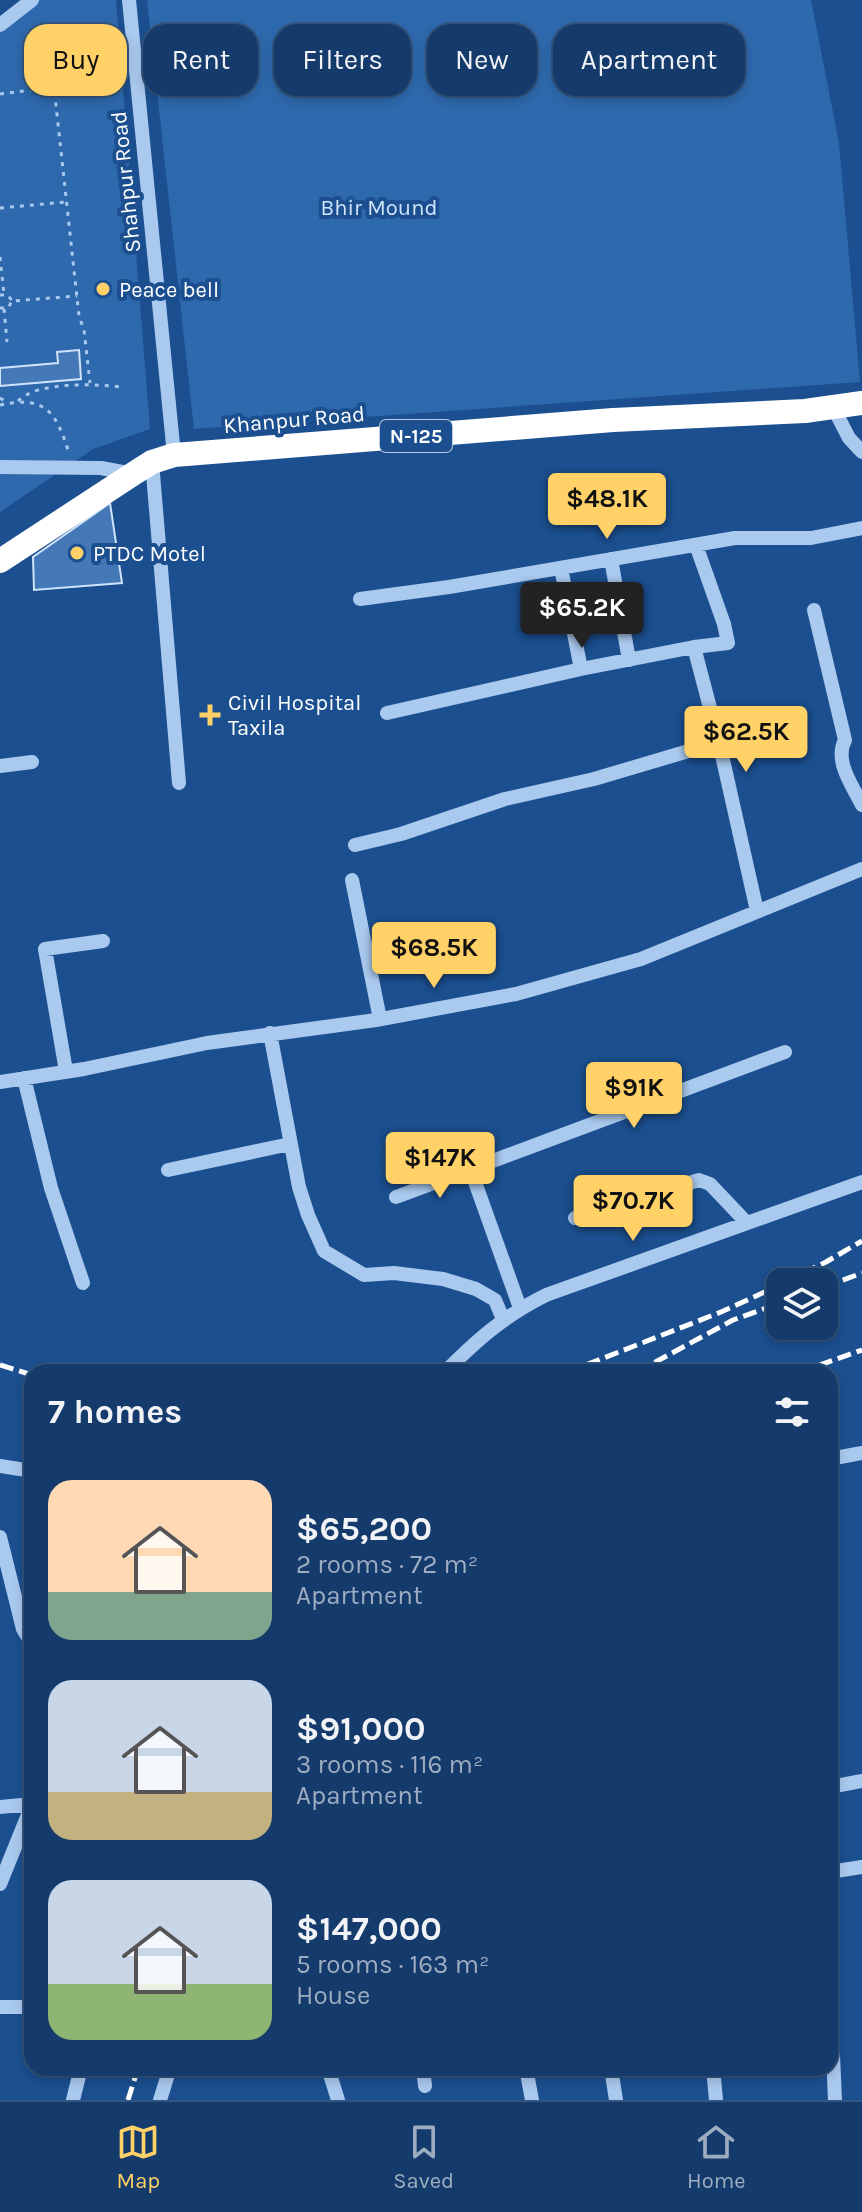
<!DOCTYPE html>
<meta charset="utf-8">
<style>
:root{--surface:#143b6b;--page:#1d4271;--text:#f1f3f6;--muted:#9dadc1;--line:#33557e;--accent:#ffd166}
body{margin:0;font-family:Karla,sans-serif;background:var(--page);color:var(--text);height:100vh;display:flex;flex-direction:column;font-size:30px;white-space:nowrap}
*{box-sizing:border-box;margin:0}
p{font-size:26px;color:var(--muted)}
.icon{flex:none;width:44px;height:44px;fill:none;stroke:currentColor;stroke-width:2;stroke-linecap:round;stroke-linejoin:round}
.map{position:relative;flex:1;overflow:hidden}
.panel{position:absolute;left:24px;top:1364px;width:814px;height:712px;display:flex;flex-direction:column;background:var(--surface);border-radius:24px;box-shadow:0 4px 12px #0003,0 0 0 2px var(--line)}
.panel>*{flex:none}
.guide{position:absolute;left:24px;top:24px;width:814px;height:72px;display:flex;gap:16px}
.tools{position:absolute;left:766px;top:1268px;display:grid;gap:16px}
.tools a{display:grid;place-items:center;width:72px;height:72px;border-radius:16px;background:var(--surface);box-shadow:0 4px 12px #0003,0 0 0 2px var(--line);font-size:40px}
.price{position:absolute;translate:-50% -68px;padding:0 18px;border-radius:8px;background:var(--accent);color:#111;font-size:26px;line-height:52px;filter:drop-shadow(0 2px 4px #0008)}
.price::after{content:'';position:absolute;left:50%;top:48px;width:24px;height:18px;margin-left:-12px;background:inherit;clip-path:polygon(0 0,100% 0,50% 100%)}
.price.current{background:#222;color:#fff}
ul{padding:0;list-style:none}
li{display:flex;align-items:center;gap:24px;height:200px;padding:0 24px}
li span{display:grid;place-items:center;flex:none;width:224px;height:160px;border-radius:24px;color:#555}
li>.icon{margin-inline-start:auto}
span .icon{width:96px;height:96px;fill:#fffc;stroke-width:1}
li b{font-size:34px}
h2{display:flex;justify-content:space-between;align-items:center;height:96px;padding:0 24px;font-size:34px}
.pill{padding:0 28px;border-radius:24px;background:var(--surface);box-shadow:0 4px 12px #0003,0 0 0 2px var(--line);font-size:28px;line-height:72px}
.pill.current{background:var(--accent);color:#111}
.menu{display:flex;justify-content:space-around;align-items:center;height:112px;border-top:2px solid var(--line);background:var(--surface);font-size:22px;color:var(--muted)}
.menu a{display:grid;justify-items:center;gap:4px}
.menu .current{color:var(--accent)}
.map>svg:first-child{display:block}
.green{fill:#2e69ad}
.building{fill:#4478b7;stroke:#cfe3fa;stroke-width:2}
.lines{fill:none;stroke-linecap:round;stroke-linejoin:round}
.path{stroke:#a9c9ee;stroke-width:3;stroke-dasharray:4 6;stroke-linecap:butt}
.minor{stroke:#a9c9ee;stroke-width:14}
.highway{stroke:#fff;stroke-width:24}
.rail{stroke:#fff;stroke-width:5;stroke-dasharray:14 6;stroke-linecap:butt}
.poi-dot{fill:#ffd166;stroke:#1b4f8f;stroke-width:3}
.labels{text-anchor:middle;stroke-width:8;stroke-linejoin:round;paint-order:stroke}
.shield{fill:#1b4f8f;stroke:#bbcadd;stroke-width:2}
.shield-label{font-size:20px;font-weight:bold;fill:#fff}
.street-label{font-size:22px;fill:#fff;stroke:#1b4f8f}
.park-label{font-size:22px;fill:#cfe3fa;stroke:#1b4f8f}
.poi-label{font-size:22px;fill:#fff;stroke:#1b4f8f;text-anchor:start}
</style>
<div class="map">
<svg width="862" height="2100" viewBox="0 0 862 2100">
<rect width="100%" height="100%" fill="#1b4f8f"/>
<path class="green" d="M35,0h81l34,429 -57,20 -93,63v-482z
M147,0h664l28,143 21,239 -666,47z"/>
<path class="building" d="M79,350l2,29 -81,7v-18l58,-5 -1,-11z
M110,503l12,80 -88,7 -1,-33z"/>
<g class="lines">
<path class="path" d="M0,94l54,-7 25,229 5,14 6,53
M0,208l66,-6
M0,257l4,37
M0,295h8l4,6
M0,308h8l4,-7 65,-5
M4,309l3,33
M0,398l8,5
M18,401c20,-20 77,-17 104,-14
M0,405c46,-10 56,7 69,48"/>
<path class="minor" d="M129,0l45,455
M0,25l32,-25
M834,409l15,29 13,14
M152,462l27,321
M0,467l101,1 32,6
M611,559l18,101
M561,568l20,101
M360,599l89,-12 286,-49h76l51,-10
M814,610l31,130c-11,21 7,45 17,65
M694,647l25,95 38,169
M387,713l194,-44 113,-22 34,-4 -4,-19 -28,-79
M0,766l32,-4
M355,845l46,-11 104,-35 89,-20 125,-37
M352,880l28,139
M270,1033l29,154 9,28 16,36 40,24 30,-2 49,6 33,10 19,11 8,19
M66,1071l-21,-122 58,-8
M24,1078l27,110 32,95
M0,1082l84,-13 123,-26 169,-23 140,-26 125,-35 221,-90
M470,1168l50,140
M168,1170l122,-26
M396,1197l389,-145
M575,1218l124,-38 11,4 37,39
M445,1372c33,-33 59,-56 101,-77l316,-113
M830,1459l32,-6
M0,1466l32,5
M0,1537l23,92 9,15
M830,1787l32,-6
M0,1807l32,-3
M830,1872l32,-5
M0,1884l32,-79
M830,1987l5,113
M0,2007h32
M328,2068l10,32
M423,2068l2,18
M526,2068l6,32
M611,2068l5,32
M713,2068l3,32
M73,2100l8,-32
M160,2100l10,-32"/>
<path class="highway" d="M0,561l133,-87 19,-12 22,-7 439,-35 192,-9 57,-8"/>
<path class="rail" d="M785,1282l41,-20 36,-21
M824,1287l38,-14
M0,1365l32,10
M568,1372l153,-60 59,-27
M637,1372l96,-52 47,-17
M800,1372l62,-22
M128,2100l10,-32"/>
</g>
<g class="poi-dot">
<circle cx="103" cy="289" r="8"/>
<circle cx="77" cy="553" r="8"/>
<path d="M206 703h8v8h8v8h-8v8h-8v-8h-8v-8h8z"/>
</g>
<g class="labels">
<rect class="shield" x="380" y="420" width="72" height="32" rx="6"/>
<g class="shield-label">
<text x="416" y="443">N-125</text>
</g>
<g class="street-label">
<text transform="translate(125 182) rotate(-96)" y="8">Shahpur Road</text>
<text transform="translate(294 419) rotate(-5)" y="8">Khanpur Road</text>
</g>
<g class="park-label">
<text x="379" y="215">Bhir Mound</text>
</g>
<g class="poi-label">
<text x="119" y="297">Peace bell</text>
<text x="93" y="561">PTDC Motel</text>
<text x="228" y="710">Civil Hospital<tspan x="228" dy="25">Taxila</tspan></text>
</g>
</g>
</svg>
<div class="tools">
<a><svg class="icon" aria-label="layers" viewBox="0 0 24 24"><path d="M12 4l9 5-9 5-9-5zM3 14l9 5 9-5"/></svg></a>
</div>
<b class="price" style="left:607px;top:541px">$48.1K</b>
<b class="price current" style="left:582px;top:650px">$65.2K</b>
<b class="price" style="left:746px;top:774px">$62.5K</b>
<b class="price" style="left:434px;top:990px">$68.5K</b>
<b class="price" style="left:634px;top:1130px">$91K</b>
<b class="price" style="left:440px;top:1200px">$147K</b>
<b class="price" style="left:633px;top:1243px">$70.7K</b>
<div class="guide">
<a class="pill current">Buy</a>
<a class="pill">Rent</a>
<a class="pill">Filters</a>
<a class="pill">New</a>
<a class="pill">Apartment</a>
</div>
<section class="panel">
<h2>7 homes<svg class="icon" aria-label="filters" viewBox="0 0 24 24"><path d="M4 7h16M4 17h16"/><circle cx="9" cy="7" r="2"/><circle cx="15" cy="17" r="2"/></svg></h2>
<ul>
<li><span style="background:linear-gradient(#ffd9b3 70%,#7fa58c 0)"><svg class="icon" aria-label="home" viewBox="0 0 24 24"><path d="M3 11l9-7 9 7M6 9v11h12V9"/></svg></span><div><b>$65,200</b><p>2 rooms · 72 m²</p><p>Apartment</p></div></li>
<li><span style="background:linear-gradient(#c9d6e8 70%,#c2b280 0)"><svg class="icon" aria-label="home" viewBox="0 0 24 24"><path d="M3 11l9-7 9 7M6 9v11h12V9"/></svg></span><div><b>$91,000</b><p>3 rooms · 116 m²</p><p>Apartment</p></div></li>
<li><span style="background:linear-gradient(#c9d6e8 65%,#8fb573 0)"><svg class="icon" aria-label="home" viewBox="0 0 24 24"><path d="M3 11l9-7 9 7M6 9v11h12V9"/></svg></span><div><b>$147,000</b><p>5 rooms · 163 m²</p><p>House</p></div></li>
</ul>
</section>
</div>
<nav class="menu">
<a class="current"><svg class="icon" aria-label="map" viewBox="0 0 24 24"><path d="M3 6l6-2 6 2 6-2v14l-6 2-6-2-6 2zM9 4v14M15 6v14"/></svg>Map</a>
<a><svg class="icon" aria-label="saved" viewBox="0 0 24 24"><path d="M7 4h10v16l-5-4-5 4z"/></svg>Saved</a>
<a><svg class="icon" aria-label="home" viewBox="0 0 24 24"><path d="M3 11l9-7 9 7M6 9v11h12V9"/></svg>Home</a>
</nav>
